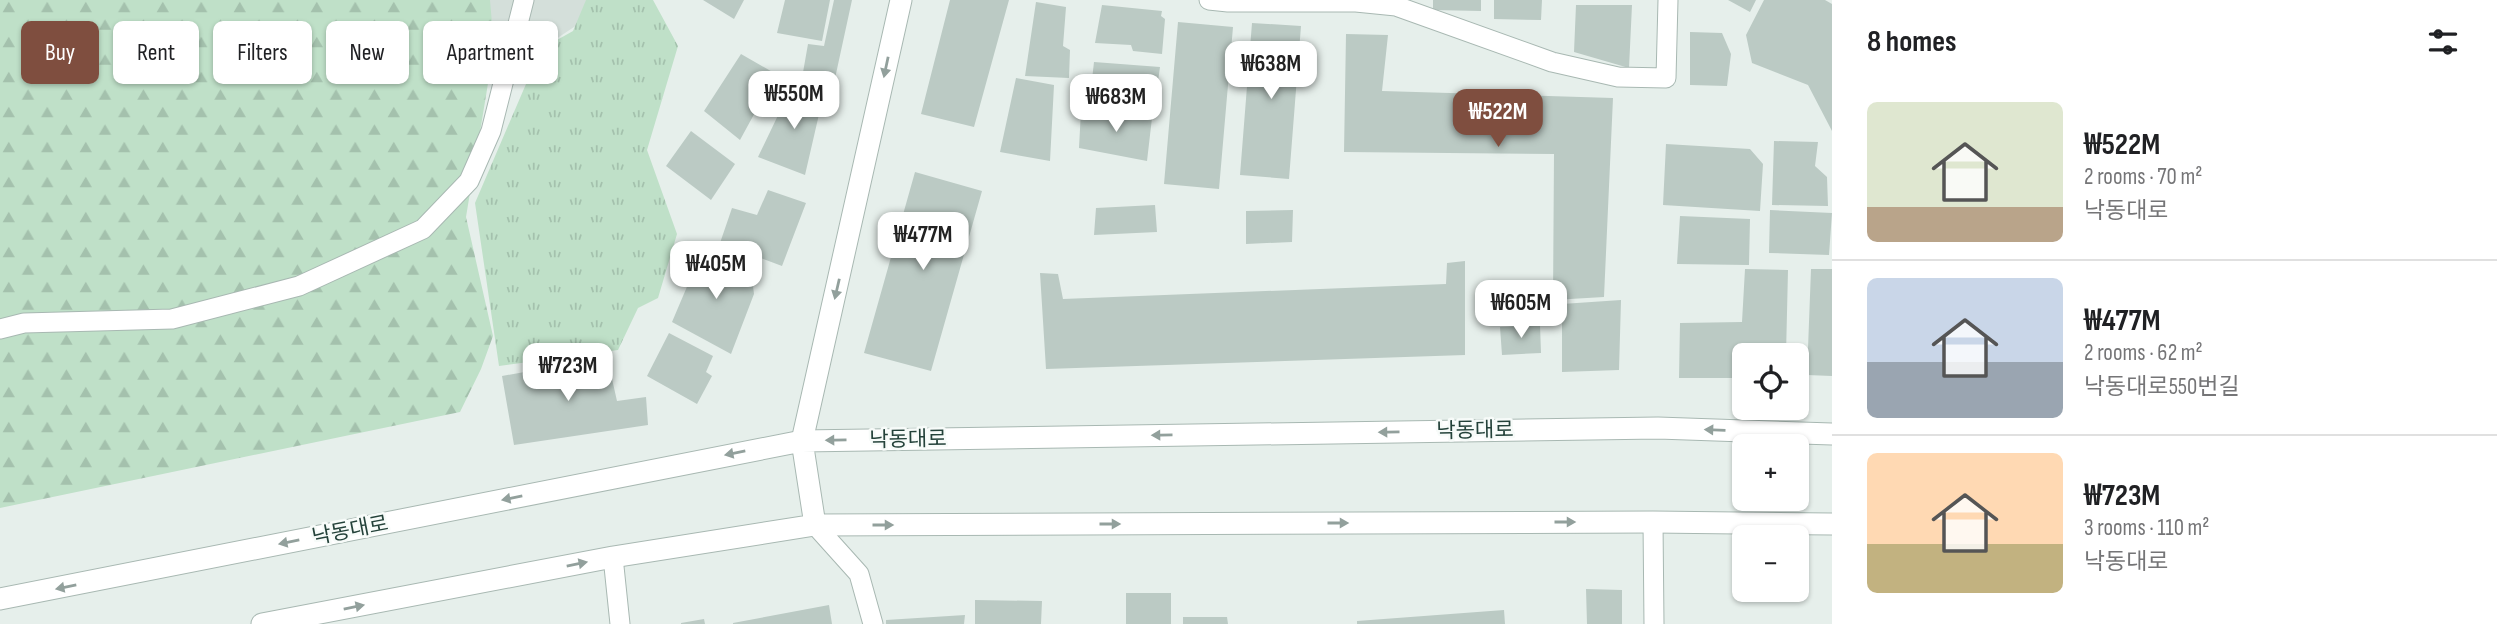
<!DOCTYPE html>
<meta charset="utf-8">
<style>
:root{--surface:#fff;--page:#f6f6f6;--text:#202124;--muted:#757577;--line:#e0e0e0;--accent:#7f4e3f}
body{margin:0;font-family:"Sofia Sans Condensed","Noto Sans KR",sans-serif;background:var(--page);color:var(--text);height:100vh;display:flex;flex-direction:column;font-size:26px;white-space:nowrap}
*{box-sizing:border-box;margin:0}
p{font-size:23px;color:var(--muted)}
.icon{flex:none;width:38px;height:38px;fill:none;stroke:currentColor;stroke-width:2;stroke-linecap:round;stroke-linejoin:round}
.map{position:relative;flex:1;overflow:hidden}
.side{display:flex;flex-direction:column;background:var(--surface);width:665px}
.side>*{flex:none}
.hud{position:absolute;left:21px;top:21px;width:665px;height:63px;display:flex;gap:14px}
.tools{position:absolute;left:1732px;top:343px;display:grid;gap:14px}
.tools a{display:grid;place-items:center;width:77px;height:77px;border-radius:10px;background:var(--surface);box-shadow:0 2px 5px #0004;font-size:35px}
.price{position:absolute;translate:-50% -60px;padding:0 16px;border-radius:14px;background:#fff;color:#222;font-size:23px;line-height:46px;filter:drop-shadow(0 2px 4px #0008)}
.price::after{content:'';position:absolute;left:50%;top:42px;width:21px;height:16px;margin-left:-10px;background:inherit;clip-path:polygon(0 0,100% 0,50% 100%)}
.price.current{background:var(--accent);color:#fff}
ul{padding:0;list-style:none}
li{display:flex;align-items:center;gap:21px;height:175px;padding:0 35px}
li+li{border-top:2px solid var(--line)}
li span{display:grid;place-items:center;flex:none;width:196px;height:140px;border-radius:10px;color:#555}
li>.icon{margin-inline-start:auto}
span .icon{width:84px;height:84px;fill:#fffc;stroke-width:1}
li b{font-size:30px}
h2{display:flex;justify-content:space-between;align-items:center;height:84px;padding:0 35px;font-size:30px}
.chip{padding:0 24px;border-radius:10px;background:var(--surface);box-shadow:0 2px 5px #0004;font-size:24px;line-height:63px}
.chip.current{background:var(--accent);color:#fff}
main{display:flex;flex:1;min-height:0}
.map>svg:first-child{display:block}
.built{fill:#d4dfda}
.grass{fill:url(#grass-tufts)}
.forest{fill:url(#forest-firs)}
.building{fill:#bbcac4}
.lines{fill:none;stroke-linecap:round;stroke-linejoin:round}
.service-casing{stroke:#a8b8b2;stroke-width:21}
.minor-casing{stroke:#a8b8b2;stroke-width:23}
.tertiary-casing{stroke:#a8b8b2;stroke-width:23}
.service{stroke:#fff;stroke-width:19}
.minor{stroke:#fff;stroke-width:21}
.tertiary{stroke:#fff;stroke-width:21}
.oneway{fill:#92a09c}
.labels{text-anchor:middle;stroke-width:5;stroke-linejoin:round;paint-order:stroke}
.street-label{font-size:21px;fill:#24423a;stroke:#f7fbf9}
</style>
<main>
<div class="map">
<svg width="1832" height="624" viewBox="0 0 1832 624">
<defs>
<pattern id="grass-tufts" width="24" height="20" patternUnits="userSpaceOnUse" patternTransform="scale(1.75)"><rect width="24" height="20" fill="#bfe0c8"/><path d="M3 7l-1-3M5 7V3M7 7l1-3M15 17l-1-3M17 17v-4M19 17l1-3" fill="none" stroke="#a4c1ad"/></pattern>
<pattern id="forest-firs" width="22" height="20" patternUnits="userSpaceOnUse" patternTransform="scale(1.75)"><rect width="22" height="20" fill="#bfe0c8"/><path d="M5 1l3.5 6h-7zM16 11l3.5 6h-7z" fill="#a4c1ad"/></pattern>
</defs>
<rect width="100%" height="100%" fill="#e6efeb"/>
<path class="built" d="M402,0h185l-10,25 -33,22z"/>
<path class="grass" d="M586,0h67l25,46 -31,104 30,84 -19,64 -20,10 -20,42 -119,16 -24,-163 66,-154 32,-18z"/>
<path class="forest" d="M0,0h490l4,47 -28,170 27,119 -12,33 -21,43 -460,96z"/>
<path class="building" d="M703,0h41l-10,19z
M785,0h45l-8,41 -45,-8z
M834,0h18l-18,83 -32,-5 6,-34 16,2z
M950,0h59l-35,127 -53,-13z
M1433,0h48v11l-48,-1z
M1494,0h48l-1,20 -47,-1z
M1728,0h28l-6,12z
M1764,0h61l7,4v127l-24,-46 -56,-22 -6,-28z
M1036,2l30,5 -3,39 7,4 -1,28 -44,-2z
M1102,5l60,6 -1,5 4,3 -3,35 -29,-3 -2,-6 -36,-2z
M1576,5h56l-3,63 -55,-16z
M1178,22l55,5 -14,162 -55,-5z
M1252,23l49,3 -12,153 -49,-4z
M1690,32l32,1 9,21 -4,32 -37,-1z
M1346,34l42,1 -6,56 231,7 -9,199 -51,3 1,-146 -210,-2z
M741,54l35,20 -36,66 -36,-29z
M1094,62l66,5 -5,36 -65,-6z
M1016,78l38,7 -4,76 -50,-9z
M793,84l30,13 -18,78 -47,-18z
M1081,110l71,8 -5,43 -68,-13z
M691,131l44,33 -24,36 -45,-34z
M1774,141l44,1 -3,24 12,11 1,29 -56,-1z
M1666,144l84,5 13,15 -3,47 -97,-6z
M915,172l67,19 -51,180 -67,-18z
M768,190l38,13 -24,63 -62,-23 12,-35 25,7z
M1155,205l2,27 -63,3 2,-27z
M1293,210l-1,32 -46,2v-33z
M1770,210l62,3 -3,42 -60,-2z
M1680,216l70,3 -1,46 -72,-1z
M703,249l48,21 3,24 -23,60 -59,-32z
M1465,261v94l-419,14 -6,-96 18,1 5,25 383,-15 1,-21z
M1745,269l43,1 -2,85h-41v23h-66l1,-55 62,-1z
M1811,269h21v107l-25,-1z
M1621,300l-2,70 -57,2v-68z
M1540,325l1,28 -39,2 -2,-28z
M669,333l44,23 -7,16 6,4 -15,28 -50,-28z
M607,357l10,44 29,-4 2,28 -134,20 -12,-69z
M1586,589l36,1v34h-35z
M1126,593h45v31h-45z
M975,600l67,1 -1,23h-66z
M829,605l3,19h-99v-1z
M1504,610l1,14h-148v-3z
M965,615l-1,9h-78v-4z
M1183,617h44l1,7h-45z
M704,619l1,5h-24v-1z"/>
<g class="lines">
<defs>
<path id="service" d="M1209,0l19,2h128l40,4 156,56 66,15 48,1 2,-78
M0,329l24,-6 148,-4 127,-33 124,-57 46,-48 22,-50 33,-131
M1653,522l1,102
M815,525l44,49 14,50
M613,557l7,67"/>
<path id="minor" d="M802,441l99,-441"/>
<path id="tertiary" d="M802,441l13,84
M0,599l802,-158 856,-13 174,6
M262,624l351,-67 202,-32 838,-3 179,2"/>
</defs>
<use href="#service" class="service-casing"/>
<use href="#minor" class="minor-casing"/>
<use href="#tertiary" class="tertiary-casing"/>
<use href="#service" class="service"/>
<use href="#minor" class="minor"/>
<use href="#tertiary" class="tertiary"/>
</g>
<defs><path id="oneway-solid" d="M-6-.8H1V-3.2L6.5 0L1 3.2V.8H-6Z" transform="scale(1.75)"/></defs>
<g class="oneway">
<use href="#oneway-solid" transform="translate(886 67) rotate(102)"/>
<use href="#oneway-solid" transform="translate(837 289) rotate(103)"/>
<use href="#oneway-solid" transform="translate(1715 430) rotate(-178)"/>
<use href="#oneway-solid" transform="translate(1389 432) rotate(179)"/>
<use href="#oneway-solid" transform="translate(1162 435) rotate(179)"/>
<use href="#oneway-solid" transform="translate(836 440) rotate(179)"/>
<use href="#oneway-solid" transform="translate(735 453) rotate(169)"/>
<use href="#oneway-solid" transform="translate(512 498) rotate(169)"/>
<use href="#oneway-solid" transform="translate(1565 522)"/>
<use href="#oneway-solid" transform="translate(1338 523)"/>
<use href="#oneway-solid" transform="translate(1110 524)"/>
<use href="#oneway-solid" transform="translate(883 525)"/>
<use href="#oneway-solid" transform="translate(289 542) rotate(169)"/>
<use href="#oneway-solid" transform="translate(577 564) rotate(-11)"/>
<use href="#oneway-solid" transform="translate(66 587) rotate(169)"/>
<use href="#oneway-solid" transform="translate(354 607) rotate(-11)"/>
</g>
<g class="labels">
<g class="street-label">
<text transform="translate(1475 430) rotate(-1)" y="7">낙동대로</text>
<text transform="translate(908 439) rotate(-1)" y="7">낙동대로</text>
<text transform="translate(350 530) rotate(-11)" y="7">낙동대로</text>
</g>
</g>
</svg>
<div class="tools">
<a><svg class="icon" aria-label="locate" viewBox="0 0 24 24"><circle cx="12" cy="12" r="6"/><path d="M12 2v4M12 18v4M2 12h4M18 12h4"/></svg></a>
<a>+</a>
<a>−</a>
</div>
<b class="price" style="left:1271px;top:101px">₩638M</b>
<b class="price" style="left:794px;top:131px">₩550M</b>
<b class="price" style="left:1116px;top:134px">₩683M</b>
<b class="price current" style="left:1498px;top:149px">₩522M</b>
<b class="price" style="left:923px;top:272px">₩477M</b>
<b class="price" style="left:716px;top:301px">₩405M</b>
<b class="price" style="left:1521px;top:340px">₩605M</b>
<b class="price" style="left:568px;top:403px">₩723M</b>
<div class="hud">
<a class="chip current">Buy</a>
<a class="chip">Rent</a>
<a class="chip">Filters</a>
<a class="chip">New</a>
<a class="chip">Apartment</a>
</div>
</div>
<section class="side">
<h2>8 homes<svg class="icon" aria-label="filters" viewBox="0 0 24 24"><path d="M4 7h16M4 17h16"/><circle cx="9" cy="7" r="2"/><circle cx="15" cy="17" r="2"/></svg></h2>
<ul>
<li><span style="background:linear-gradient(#dfe7d0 75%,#b9a48a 0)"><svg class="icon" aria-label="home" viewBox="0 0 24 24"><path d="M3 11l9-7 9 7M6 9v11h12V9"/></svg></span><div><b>₩522M</b><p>2 rooms · 70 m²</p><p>낙동대로</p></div></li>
<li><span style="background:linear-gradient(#c9d6e8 60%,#9aa5b1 0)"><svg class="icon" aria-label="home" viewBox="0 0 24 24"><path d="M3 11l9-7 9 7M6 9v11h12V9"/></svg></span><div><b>₩477M</b><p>2 rooms · 62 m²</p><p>낙동대로550번길</p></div></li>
<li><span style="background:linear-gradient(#ffd9b3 65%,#c2b280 0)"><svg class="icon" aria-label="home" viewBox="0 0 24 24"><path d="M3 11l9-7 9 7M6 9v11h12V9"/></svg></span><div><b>₩723M</b><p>3 rooms · 110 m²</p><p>낙동대로</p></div></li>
</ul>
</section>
</main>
